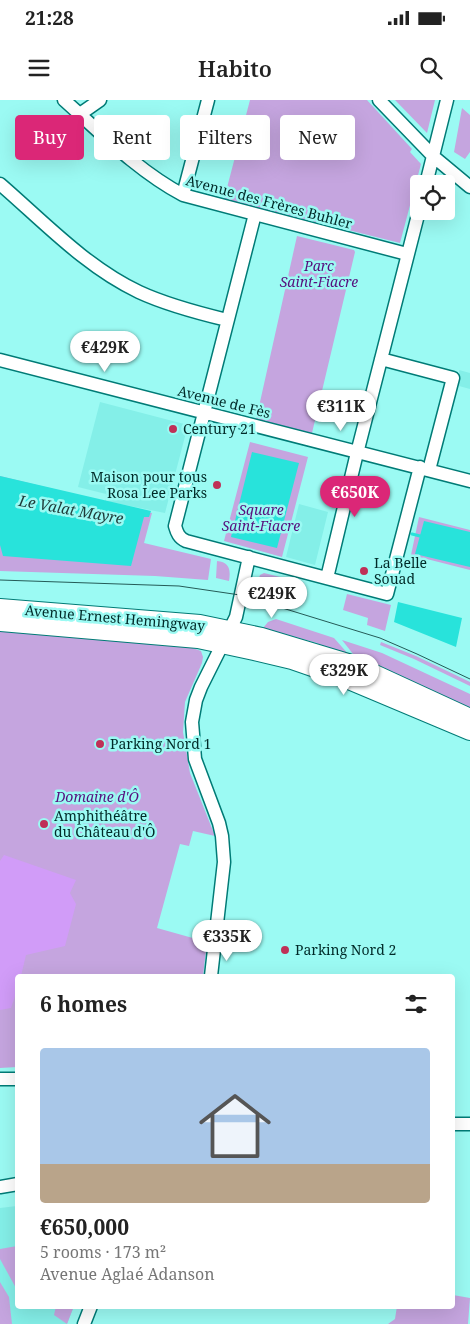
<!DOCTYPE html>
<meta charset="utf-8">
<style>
:root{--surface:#fff;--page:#f6f6f6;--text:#222;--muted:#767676;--line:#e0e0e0;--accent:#db2777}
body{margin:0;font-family:"Noto Serif",serif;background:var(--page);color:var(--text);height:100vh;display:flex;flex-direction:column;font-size:19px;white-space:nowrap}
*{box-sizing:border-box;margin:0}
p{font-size:16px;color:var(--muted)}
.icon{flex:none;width:28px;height:28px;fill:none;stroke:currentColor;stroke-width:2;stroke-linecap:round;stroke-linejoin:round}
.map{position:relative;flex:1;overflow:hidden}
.panel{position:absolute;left:15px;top:874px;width:440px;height:335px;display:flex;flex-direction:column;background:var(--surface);border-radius:5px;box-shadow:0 5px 20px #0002}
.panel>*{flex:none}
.banner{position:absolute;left:15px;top:15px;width:440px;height:45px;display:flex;gap:10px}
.fabs{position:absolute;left:410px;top:75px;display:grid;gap:10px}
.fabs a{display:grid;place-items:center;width:45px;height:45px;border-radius:5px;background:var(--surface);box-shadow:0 5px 20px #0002;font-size:25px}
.price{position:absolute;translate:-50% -42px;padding:0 11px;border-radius:18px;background:#fff;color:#222;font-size:16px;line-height:32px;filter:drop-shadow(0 1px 2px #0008)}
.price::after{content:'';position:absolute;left:50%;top:30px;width:15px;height:11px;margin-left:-8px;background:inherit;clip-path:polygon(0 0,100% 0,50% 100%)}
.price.on{background:var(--accent);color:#fff}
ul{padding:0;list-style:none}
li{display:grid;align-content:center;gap:10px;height:265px;padding:0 25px}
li+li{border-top:1px solid var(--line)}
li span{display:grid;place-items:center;height:155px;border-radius:5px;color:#555}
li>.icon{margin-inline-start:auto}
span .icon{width:90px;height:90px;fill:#fffc;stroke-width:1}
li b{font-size:21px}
h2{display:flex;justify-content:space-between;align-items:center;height:60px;padding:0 25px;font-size:21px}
.pill{padding:0 18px;border-radius:5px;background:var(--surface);box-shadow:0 5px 20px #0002;font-size:18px;line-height:45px}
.pill.on{background:var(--accent);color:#fff}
.status{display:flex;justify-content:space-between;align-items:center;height:35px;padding:0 25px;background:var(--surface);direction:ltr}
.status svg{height:14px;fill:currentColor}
header{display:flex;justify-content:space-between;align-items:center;height:65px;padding:0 25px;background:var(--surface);font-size:22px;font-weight:600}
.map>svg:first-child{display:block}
.built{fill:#84efe8}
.green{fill:#c5a5df}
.forest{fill:#d19cf8}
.water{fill:#28e3db}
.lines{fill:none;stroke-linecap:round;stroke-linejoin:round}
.stream{stroke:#28e3db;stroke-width:3}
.street-casing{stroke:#007b76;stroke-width:15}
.secondary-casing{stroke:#007b76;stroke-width:20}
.street{stroke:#fff;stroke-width:12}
.secondary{stroke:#fff;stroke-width:18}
.tram{stroke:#245b57;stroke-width:1}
.poi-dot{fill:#bf3057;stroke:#9bfaf3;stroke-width:2}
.labels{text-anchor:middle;stroke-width:5;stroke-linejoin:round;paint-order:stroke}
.street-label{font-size:14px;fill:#002a28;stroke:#9bfaf3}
.park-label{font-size:14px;font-style:italic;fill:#570f7d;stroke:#9bfaf3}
.poi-label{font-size:14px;fill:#002a28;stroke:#9bfaf3;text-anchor:start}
.water-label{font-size:15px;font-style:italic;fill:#1e3a38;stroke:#9bfaf3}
</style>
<div class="status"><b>21:28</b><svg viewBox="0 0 49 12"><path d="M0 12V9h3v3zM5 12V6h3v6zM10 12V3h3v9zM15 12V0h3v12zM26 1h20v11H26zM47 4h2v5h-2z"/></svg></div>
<header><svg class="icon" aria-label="menu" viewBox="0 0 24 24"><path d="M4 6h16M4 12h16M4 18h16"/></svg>Habito<svg class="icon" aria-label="search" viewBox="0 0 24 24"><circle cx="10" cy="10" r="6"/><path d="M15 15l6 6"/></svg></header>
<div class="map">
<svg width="470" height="1224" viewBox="0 0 470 1224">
<rect width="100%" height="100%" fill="#9bfaf3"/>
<path class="built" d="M459,270l11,3v16l-11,-3z
M100,302l88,23 -23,88 -60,-12 1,-7 -28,-7z
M299,404l29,8 -13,53 -29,-8z
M17,1106l1,100h56l-7,18h-67v-116z"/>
<path class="green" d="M250,0h117l45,49 -2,3 11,12 -21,79 -176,-44z
M395,0h40l-8,33z
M462,8l8,7v37l-5,7 -11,-7z
M297,136l57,14 1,2 -43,181 -56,-13z
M250,342l58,15 -26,100 -58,-16z
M0,376l152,37 -8,30 67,16 -3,21 -53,-4 -155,-5z
M419,417l51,13v40l-59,-15z
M217,461c12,1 14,8 12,20l-13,-3z
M264,473l40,10 -4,13 -22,-6 -1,3 -21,-7 4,-11z
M347,494l44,11 -6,26 -18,-6 1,-7 -25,-8z
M276,519l58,19 16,18 -18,-3 -15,-10 -54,-15 5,-6z
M0,530l190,17 11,4 2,6 -1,6 -17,39 -2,30 7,41 25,63 -22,-5 -4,15 -9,-2 -23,84 50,14 -4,34h-185l-1,91 -17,1z
M342,540l40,13 88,41v21l-96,-49 1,-3 -7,-3 -1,3 -10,-4z
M381,542l35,14 54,26v4l-56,-27 -34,-14z
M17,1146h1l-1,44 -17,-31v-10z
M0,1182l9,15 3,27h-12z
M453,1195l17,3 -2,26h-80l7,-5 2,-13h55z
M56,1206h18l-7,18 -13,-9z"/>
<path class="forest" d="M4,755l72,25 -6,13 6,11 -11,42 -39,9 -5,21h-3l-1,14 -6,18 -11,2v-149z"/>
<path class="water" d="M252,352l47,11 -22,85 -46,-11z
M0,376l151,35 -2,6h-5l-13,49 -128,-10 -3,-11z
M424,421l46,11v35l-55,-13z
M398,502l64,16 -6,29 -62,-25z"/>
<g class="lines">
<path class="stream" d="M412,434l12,3"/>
<defs>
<path id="street" d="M64,0c38,34 74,71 119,95l224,59
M379,0l55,57 36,30
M80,14l20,-14
M0,84c44,38 86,83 139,108 28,13 59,21 88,28
M426,84l21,-84
M183,95l25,-95
M255,114l-80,312c2,7 4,12 11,15l201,53 33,-127
M381,259l72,19 -24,92
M0,260c157,41 314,80 470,121
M327,478l29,-121 63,-246
M211,876l13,-114 -2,-26 -3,-13 -24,-64 -3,-37 4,-22 5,-13 35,-70 13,-60
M0,979h18
M452,1024h18
M0,1087l18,-3
M84,1224l7,-18"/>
<path id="secondary" d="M0,508l200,16 62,13 93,28 115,53
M0,522l198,17 56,12 38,9 52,18 126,53"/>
</defs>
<use href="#street" class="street-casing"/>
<use href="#secondary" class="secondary-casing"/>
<use href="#street" class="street"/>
<use href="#secondary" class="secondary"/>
<path class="tram" d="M0,480l179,6 61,9 140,43 37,16 53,25"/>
</g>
<g class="poi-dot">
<circle cx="173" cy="329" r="5"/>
<circle cx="217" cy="385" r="5"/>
<circle cx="364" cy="471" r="5"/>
<circle cx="100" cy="644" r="5"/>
<circle cx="44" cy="724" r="5"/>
<circle cx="285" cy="850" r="5"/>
</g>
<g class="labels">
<g class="street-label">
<text transform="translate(269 102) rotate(15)" y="5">Avenue des Frères Buhler</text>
<text transform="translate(224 302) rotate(14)" y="5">Avenue de Fès</text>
<text transform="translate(115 518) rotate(5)" y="5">Avenue Ernest Hemingway</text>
</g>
<g class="park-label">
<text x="319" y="171">Parc<tspan x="319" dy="16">Saint-Fiacre</tspan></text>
<text x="261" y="415">Square<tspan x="261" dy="16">Saint-Fiacre</tspan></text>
<text x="97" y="702">Domaine d'Ô</text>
</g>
<g class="poi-label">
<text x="183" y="334">Century 21</text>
<text x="207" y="382" text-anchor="end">Maison pour tous<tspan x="207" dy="16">Rosa Lee Parks</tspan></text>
<text x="374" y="468">La Belle<tspan x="374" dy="16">Souad</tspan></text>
<text x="110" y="649">Parking Nord 1</text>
<text x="54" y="721">Amphithéâtre<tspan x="54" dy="16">du Château d'Ô</tspan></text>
<text x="295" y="855">Parking Nord 2</text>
</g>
<g class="water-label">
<text transform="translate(71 410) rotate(10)" y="5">Le Valat Mayre</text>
</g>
</g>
</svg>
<div class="fabs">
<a><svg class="icon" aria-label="locate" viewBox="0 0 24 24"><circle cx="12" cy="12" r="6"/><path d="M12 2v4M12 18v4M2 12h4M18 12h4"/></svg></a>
</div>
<b class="price" style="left:105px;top:273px">€429K</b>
<b class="price" style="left:341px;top:332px">€311K</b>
<b class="price on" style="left:355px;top:418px">€650K</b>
<b class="price" style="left:272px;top:519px">€249K</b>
<b class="price" style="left:344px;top:596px">€329K</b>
<b class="price" style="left:227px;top:862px">€335K</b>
<div class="banner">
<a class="pill on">Buy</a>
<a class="pill">Rent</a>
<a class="pill">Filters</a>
<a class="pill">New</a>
</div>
<section class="panel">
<h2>6 homes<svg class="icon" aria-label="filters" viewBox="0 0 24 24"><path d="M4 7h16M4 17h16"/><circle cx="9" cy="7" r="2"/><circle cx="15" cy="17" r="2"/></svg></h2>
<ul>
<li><span style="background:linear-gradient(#a9c7e8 75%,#b9a48a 0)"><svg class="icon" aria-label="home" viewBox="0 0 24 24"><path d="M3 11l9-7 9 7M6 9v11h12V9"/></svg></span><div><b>€650,000</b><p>5 rooms · 173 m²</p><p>Avenue Aglaé Adanson</p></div></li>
</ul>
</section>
</div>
